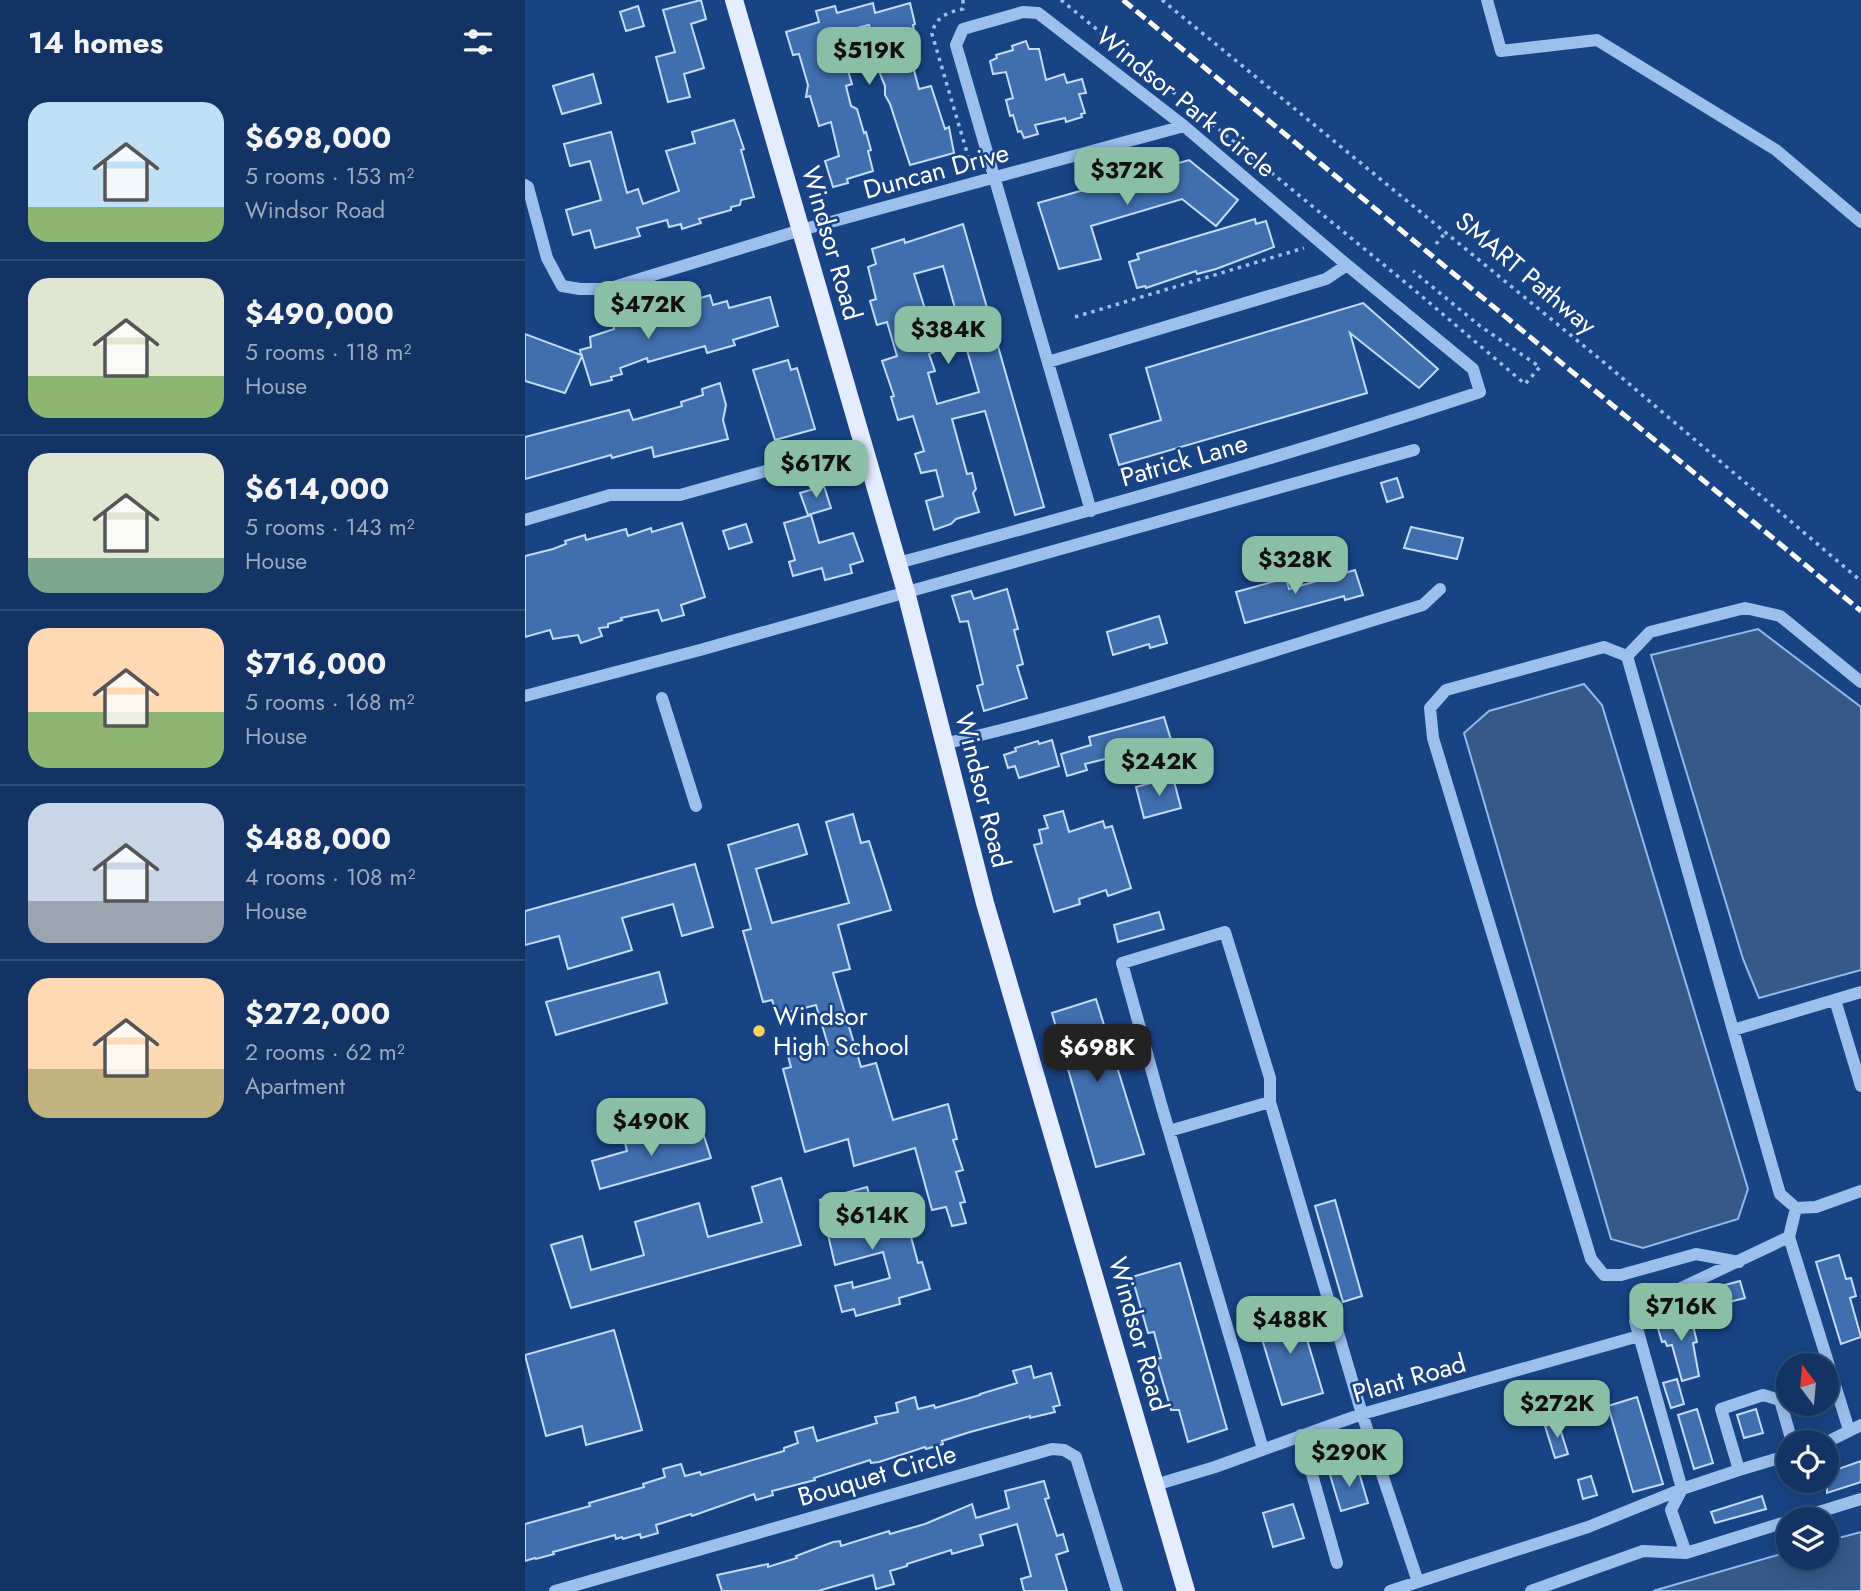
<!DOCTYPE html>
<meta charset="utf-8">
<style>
:root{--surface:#123364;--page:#1f3f6d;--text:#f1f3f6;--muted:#9caabf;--line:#314e78;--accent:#8abfa5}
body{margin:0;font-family:Jost,sans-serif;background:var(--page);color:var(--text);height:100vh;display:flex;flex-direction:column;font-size:26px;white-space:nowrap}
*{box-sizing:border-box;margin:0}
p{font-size:23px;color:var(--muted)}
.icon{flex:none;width:38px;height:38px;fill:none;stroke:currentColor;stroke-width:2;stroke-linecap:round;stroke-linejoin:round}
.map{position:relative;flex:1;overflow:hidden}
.side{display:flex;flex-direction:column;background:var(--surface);width:525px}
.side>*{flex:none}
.needle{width:46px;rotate:344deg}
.tools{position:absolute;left:1251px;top:1353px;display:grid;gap:14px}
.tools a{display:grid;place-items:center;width:63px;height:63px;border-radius:50%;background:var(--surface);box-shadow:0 4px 18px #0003,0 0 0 2px var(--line);font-size:35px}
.price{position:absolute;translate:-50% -60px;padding:0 16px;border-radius:14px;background:var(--accent);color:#111;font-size:23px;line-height:46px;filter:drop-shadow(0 2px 4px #0008)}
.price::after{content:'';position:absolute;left:50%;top:42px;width:21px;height:16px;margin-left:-10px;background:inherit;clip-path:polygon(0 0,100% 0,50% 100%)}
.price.on{background:#222;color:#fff}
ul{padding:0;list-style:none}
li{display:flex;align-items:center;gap:21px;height:175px;padding:0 28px}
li+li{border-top:2px solid var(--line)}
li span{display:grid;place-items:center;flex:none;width:196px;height:140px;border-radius:21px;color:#555}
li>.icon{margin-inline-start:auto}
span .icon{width:84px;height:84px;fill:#fffc;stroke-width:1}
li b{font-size:30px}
h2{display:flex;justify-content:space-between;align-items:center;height:84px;padding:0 28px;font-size:30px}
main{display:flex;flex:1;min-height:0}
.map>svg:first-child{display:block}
.water{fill:#375889;stroke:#90b9ef;stroke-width:2}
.building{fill:#406eaf;stroke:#c3daf9;stroke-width:2;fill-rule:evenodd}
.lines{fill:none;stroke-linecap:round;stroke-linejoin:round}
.path{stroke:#9dbfed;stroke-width:3.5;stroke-dasharray:3.5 5;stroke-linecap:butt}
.minor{stroke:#9dbfed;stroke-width:12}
.major{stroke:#e3edff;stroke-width:18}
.rail{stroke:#fff;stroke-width:5;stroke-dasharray:12 5;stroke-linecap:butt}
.poi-dot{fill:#ffd459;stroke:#184486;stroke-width:2.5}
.labels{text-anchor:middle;stroke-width:5;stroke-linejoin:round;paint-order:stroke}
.street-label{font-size:26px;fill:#fff;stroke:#184486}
.poi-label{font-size:26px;fill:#fff;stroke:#184486;text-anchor:start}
</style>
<main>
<section class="side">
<h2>14 homes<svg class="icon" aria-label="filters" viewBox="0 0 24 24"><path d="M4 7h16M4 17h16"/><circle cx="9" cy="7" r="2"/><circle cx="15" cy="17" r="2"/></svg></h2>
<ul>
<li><span style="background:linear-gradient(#bfe0f5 75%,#8fb573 0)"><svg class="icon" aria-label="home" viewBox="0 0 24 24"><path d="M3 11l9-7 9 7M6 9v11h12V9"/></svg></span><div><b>$698,000</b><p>5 rooms · 153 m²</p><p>Windsor Road</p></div></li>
<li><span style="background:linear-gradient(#dfe7d0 70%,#8fb573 0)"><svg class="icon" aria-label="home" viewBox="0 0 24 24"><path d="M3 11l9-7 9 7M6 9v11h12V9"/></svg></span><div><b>$490,000</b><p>5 rooms · 118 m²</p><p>House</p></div></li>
<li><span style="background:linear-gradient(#dfe7d0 75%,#7fa58c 0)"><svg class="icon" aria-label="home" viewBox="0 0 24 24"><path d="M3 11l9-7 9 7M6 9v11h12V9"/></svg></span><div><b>$614,000</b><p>5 rooms · 143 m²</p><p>House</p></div></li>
<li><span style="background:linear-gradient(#ffd9b3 60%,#8fb573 0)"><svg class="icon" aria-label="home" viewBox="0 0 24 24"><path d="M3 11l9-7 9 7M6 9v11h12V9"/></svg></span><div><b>$716,000</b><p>5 rooms · 168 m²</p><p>House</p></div></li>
<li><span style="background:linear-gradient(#c9d6e8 70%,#9aa5b1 0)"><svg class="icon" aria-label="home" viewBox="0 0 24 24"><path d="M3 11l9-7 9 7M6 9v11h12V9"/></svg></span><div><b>$488,000</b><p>4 rooms · 108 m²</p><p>House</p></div></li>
<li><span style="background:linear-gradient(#ffd9b3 65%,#c2b280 0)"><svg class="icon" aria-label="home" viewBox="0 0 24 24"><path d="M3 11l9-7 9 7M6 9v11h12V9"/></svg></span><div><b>$272,000</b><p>2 rooms · 62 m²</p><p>Apartment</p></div></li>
</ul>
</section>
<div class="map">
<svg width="1336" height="1591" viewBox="0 0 1336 1591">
<rect width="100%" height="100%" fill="#184486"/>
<path class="water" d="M1233,629l103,78v263l-102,28 -16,-39 -92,-304z
M1059,684l18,21 146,484 -10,30 -95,29 -32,-9 -147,-506 25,-22z
M1336,1532v59h-208l135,-39 1,6h38v-17z"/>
<path class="building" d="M176,0l5,19 -15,5 13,44 -20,6 6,23 -22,5 -12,-45 19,-5 -12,-42z
M348,3l2,10 35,-10 5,21 -2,1 5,28 -8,2 9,34 12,-3 14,43 4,-2 5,26 -44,12 -20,-61 -5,-9v-9l-7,-17v-13l-9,-31 -32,8 15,51 -6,2 5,20 6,3 7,24 2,-1 5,18 -3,1 5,20 -26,8 1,4 -15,4 -8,-26 14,-5 -8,-34 -12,4 -9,-30 -4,1 2,-12 -9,-31 -6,1 -7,-23 33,-10 -3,-11 19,-5 2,7z
M113,6l6,20 -18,5 -6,-19z
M501,41l3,8h10l7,31 18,-6 3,9 15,-4 4,14 -7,1 6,19 -4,1 1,3 -16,5 -1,-4 -30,7 3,9 -14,4 -3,-7 -3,1 -5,-17 -3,1 -4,-16 7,-2 -7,-26 -13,2 -3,-13 7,-3 -1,-3 17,-5 -1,-4z
M68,74l8,29 -39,11 -9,-28z
M209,120l10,29 -3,1 13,47 -13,3 -1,5 -9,2v3l-32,9 2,4 -19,6 -1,-5 -12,3 -2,-7 -30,8 3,8 -45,12 -5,-18 -17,5 -7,-25 35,-10 -11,-39 -20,5 -6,-22 47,-12 16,61 11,-4 5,15 36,-13 -13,-40 29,-8 -3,-11z
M664,160l49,40 -22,26 -34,-27 -91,27 10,33 -42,10 -21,-66z
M730,219l1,5 10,-3 8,26 -58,22 -19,5 -1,-3 -50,17 -1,-2 -8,2 -8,-26 10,-3 -2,-5z
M438,224l81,283 -29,8 -30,-104 -33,8 15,55 5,-1 4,16 -3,4 6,19 -23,7 -5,5 -17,6 -8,-29 17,-5 -7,-26 -15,3 -6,-19 9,-3 -11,-35 -15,4 -7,-23 3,-1 -12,-35 15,-5 -10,-34 -10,3 -7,-24 6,-2 -8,-32 8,-3 -4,-15 32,-10 1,4zM418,266l36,126 -42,12 -9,-31 7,-2 -6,-17 5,-2 -8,-26 4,-1 -16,-51z
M185,295l3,10 14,-4 2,7 41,-11 8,29 -45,14 2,5 -28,8 -2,-7 -57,16 -1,-4 -27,10 2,6 -11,3 1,3 -21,5 -9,-29 -17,37 -40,-12v-47l56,21 -1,-5 11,-3 -1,-10 24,-8 -1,-6 18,-6 2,7 33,-9 -2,-10 20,-6 1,4z
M838,303l75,66 -19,19 -69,-55 17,60 -248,72 -9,-30 51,-15 -15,-52z
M263,360l3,10 6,-2 18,61 -40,11 -22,-70z
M195,383l6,22 -3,15 5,19 -74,18 -2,-10 -40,11 -1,-3 -86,24v-42l104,-27 4,10 4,-1 45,-13 -1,-4 22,-7 -1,-6z
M872,478l6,19 -16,5 -6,-19z
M299,486l7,22 -23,7 -8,-22z
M286,515l8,28 34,-10 10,28 -13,4 2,8 -27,7 -3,-12 -29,8 -4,-14 6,-2 -11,-37z
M157,523l23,74 -24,8 3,10 -22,6 -4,-11 -37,8 1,2 -14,4v3l-9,1 3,8 -21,7 -3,-8 -25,4 -3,-9 -25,7v-81l28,-7 13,-5 -1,-3 20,-6 1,5 40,-11 2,7 23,-8 1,4z
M221,524l6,18 -23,7 -6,-18z
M886,527l52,11 -6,21 -53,-11z
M830,570l8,25 -18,5 -1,-4 -99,27 -9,-31 50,-14 3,11z
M482,589l11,40 -4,1 9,34 -6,2 10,32 -43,13 -7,-25 6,-2 -15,-63 -8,1 -8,-26 19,-5 3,8z
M634,616l8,27 -17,5 -1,-4 -36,11 -6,-23z
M639,717l8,26 -41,12 -1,-2 -45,11 2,6 -20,6 -6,-22 30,-9 -2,-8z
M527,740l7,26 -40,12 -4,-12 -7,2 -4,-13 12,-4 -1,-3 23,-7 1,3z
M648,777l8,31 -37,10 -8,-31z
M538,811l6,21 34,-11 2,7 7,-2 19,62 -23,8 -2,-6 -27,9 1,5 -26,8 -20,-67 8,-2 -3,-13 9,-2 -4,-12z
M328,814l8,29 8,-2 22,69 -53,15 12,44 -17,4 28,94 15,-4 17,57 55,-16 9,35 -4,1 10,30 -7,2 9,30 -5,1 6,20 -14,3 -6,-19 -14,3 -17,-62 -61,18 -6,-27 -43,13 -22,-83 8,-2 -3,-11 40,-11 -12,-40 -39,10 -5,-15 -9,2 -20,-71 8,-2 -23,-84 70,-21 9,30 -51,15 16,54 77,-20 -23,-81z
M170,864l18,63 -31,9 -9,-32 -51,14 10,32 -64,19 -9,-33 -34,9v-34z
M634,912l5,17 -46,13 -4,-17z
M134,972l8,31 -111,32 -10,-33z
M571,999l48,155 -48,13 -44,-154z
M177,1130l9,28 -111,31 -8,-28 35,-10 -2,-8 41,-12 3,9z
M256,1178l20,67 -230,63 -20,-63 31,-9 9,34 53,-15 -9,-33 64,-19 9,34 54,-15 -10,-35z
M342,1187l10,35 28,-8 13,49 4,-1 8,27 -31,9 1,6 -44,12 -2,-7 -12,3 -7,-26 17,-4 1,6 37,-10 -7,-26 -48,13 -15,-65z
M810,1200l27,96 -19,6 -28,-96z
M1314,1255l7,24 5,-1 5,18 -6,2 11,39 -20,7 -25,-82z
M655,1263l47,166 -39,13 -9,-32h-8l-15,-51 5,-1 -7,-26 -6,1 -16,-56z
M1215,1281l5,17 -16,4 -4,-17z
M772,1306l26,87 -41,12 -26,-86z
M1165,1313l7,29 -4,1 6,33 -17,5 -10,-36 -5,1 -2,-5 -3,1 -6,-20z
M89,1330l28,100 -56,15 -4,-19 -36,10 -21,-81z
M506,1366l3,12 17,-5 9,32 -7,2 2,5 -25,6v-2l-60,16 -28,9 1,3 -17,5 -1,-2 -46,15 -8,1 -1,-3 -56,18 1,2 -43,11 1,4 -17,5 -2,-6 -62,22 -1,-2 -35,11 2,8 -17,5 -1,-4 -17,5 -1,-2 -6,2 -1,-4 -62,17 1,2 -18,5 -1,-1 -10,3v-37l65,-18 -1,-3 55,-16 -1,-3 22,-7 -2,-8 18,-5 4,12 15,-4 1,3 83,-24v-3l14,-5 -3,-11 18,-5 4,14 60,-18 -2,-6 23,-5 -2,-9 19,-6 3,12 16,-4 1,3 45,-13v-1l37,-11 -4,-12z
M1152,1379l7,25 -13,4 -8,-25z
M1112,1397l26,87 -30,8 -25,-86z
M1172,1409l16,54 -19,6 -16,-54z
M1231,1409l7,24 -19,5 -7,-23z
M1033,1422l10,32 -13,4 -10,-32z
M1336,1461v21l-34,11v-20z
M832,1466l11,37 -27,8 -11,-36z
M1066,1476l6,19 -14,4 -5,-19z
M519,1481l5,17 -4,1 12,37 6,-2 5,17 -12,4 11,36h-43l-3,-12 10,-3 -14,-52 -37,11 3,10 -31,9 -1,-4 -44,14v2l-17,5 4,13 -18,5 -3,-14 -55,16h-96l-5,-16 51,-11v3l29,-9 -1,-2 37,-14 7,-1 1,5 48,-15 1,3 35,-10 47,-20 4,14 33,-10 -4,-17z
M1237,1496l4,13 -51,14 -4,-11z
M768,1504l11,34 -31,9 -10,-34z"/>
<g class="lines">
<path class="path" d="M438,0v9c-15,3 -28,8 -31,25l36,122
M536,0l351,288 113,96 15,-17 -60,-41 -67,-55
M637,0l439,360 260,221
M911,244l10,-12
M550,317l229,-69"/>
<path class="minor" d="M962,0l14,51 96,-11 179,110 85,72
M0,185l3,2 19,71 15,28 18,3h27l194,-59 383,-104
M523,362l278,-83 21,-14
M0,520l85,-25h70l182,-51
M373,563c195,-53 390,-107 582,-171l-7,-23 -126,-104 -163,-139 -146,-113 -15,-1 -60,17 -7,16 135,466
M1102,656l-23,-9 -158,43 -16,18 3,30 158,521 13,16h17l75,-21 43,8
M1102,656l106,374 128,-38
M1102,656l23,-24 95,-24 35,8 81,66
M0,696l175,-46 714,-200
M137,698l34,108
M418,744c162,-37 321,-91 480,-139l17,-16
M1310,1000l26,86
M1208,1030l47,164 16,14 20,-1 45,-16
M644,1131l101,-29
M1264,1237l7,-29
M776,1435l36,128
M1302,1442l34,-17
M738,1449l-102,-345 -39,-141 103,-31 45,146v24l92,312 56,168
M1264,1455l-50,15 -18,-61 42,-14 17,5 12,42
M1214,1470l-57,19 -47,-168 42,-31 112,-53 60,193
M630,1485l60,-18 147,-53 277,-78
M1271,1519l65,-20
M30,1591l497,-142 12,1 12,7 41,134
M865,1591l198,-64 94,-38 -11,21 15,43 103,-32
M1006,1591l112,-40 43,2"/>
<path class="major" d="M209,0l172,592 79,311 201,688"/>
<path class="rail" d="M598,0l738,611"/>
</g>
<circle class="poi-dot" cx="234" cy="1031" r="7"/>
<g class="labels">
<g class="street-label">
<text transform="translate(661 102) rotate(39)" y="9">Windsor Park Circle</text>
<text transform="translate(411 171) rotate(-15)" y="9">Duncan Drive</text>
<text transform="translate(307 243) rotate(74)" y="9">Windsor Road</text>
<text transform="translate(1001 273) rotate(40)" y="9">SMART Pathway</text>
<text transform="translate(659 460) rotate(-16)" y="9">Patrick Lane</text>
<text transform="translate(458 790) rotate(76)" y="9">Windsor Road</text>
<text transform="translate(614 1334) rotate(74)" y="9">Windsor Road</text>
<text transform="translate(884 1378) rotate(-16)" y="9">Plant Road</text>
<text transform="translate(352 1475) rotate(-16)" y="9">Bouquet Circle</text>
</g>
<g class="poi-label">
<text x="248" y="1025">Windsor<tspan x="248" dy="30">High School</tspan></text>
</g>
</g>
</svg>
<div class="tools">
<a><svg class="needle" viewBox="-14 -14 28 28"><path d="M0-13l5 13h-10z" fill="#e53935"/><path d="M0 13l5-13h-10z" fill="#9caabf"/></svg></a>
<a><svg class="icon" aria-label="locate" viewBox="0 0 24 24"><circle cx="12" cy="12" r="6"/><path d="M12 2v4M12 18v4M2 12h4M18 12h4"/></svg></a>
<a><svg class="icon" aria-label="layers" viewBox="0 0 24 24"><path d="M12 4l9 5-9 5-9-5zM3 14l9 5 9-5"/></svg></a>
</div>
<b class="price" style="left:344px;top:87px">$519K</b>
<b class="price" style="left:602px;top:207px">$372K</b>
<b class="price" style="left:123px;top:341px">$472K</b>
<b class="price" style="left:423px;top:366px">$384K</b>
<b class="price" style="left:291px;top:500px">$617K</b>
<b class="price" style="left:770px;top:596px">$328K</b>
<b class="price" style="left:634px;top:798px">$242K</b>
<b class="price on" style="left:572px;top:1084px">$698K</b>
<b class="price" style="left:126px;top:1158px">$490K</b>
<b class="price" style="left:347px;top:1252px">$614K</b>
<b class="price" style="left:1156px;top:1343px">$716K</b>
<b class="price" style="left:765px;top:1356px">$488K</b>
<b class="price" style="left:1032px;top:1440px">$272K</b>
<b class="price" style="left:824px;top:1489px">$290K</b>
</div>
</main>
